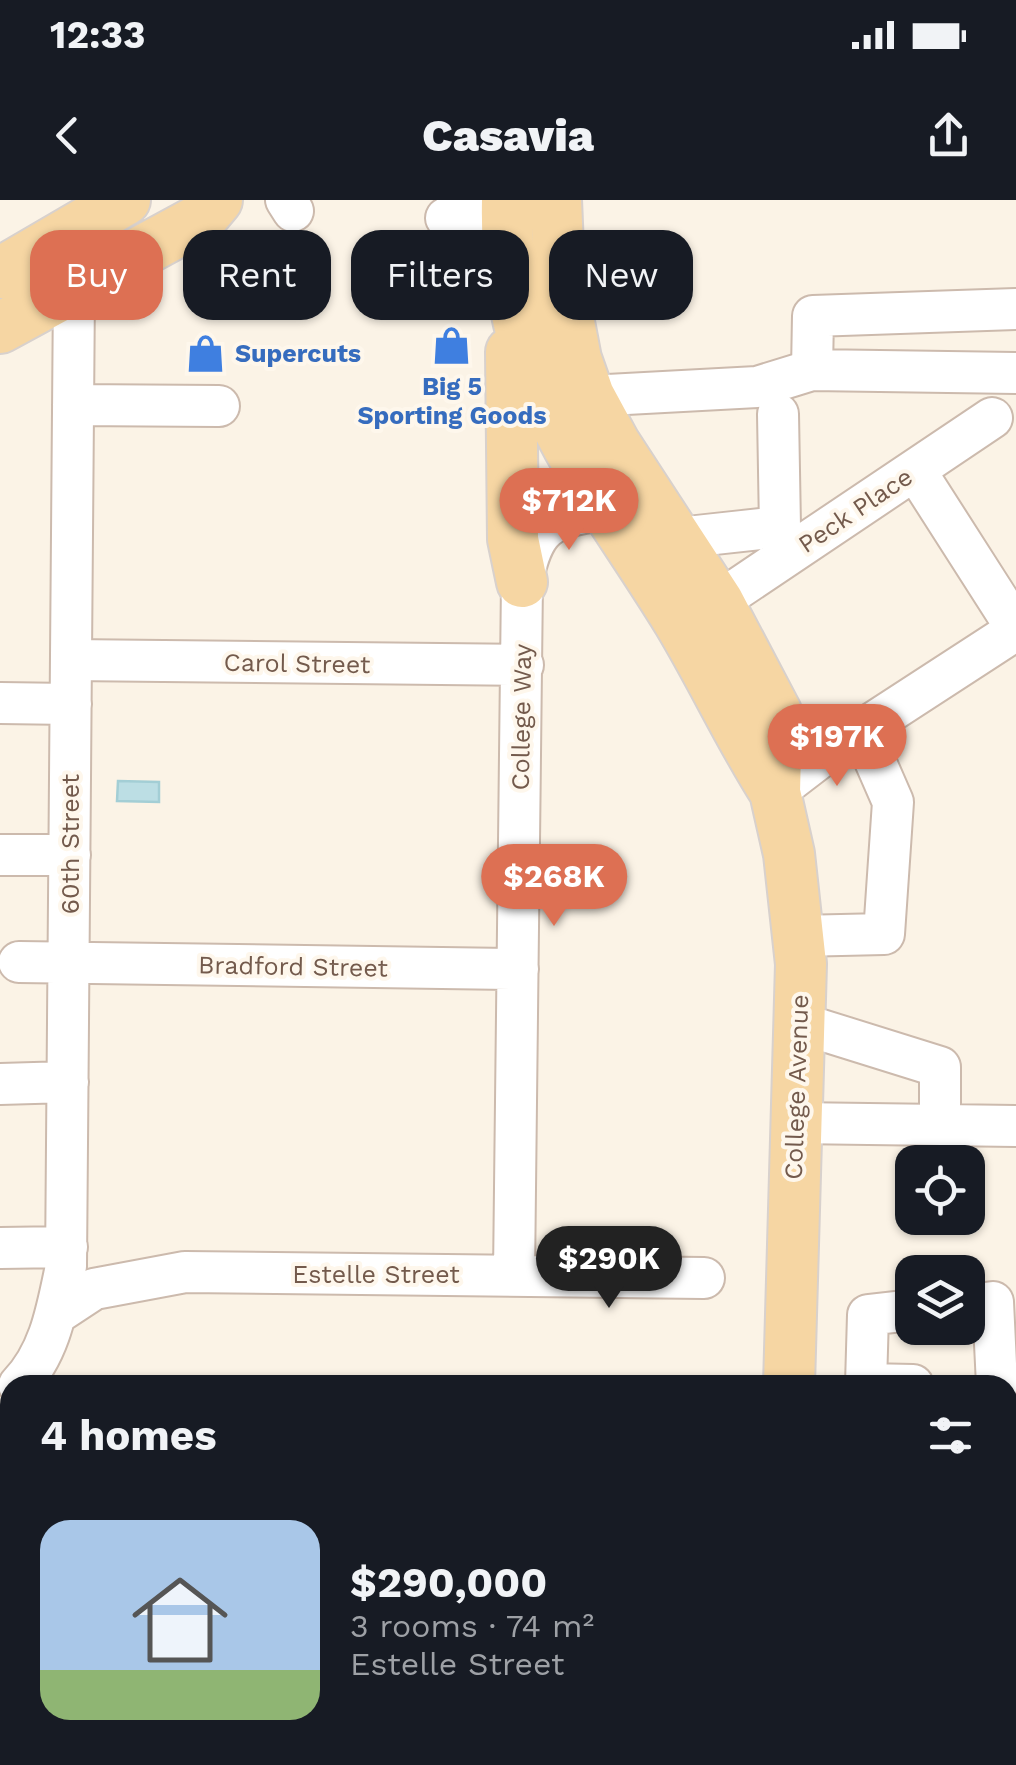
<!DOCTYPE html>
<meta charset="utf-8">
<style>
:root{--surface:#171b24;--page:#20242c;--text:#f1f3f6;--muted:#9ea1a6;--line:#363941;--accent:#dd7053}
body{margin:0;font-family:"Work Sans",sans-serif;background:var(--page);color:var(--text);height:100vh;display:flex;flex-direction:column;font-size:38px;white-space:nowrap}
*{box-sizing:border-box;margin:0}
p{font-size:32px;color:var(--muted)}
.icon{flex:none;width:55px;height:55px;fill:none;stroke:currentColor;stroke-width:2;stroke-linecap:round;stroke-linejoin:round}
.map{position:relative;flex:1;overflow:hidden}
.drawer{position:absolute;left:0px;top:1175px;width:1018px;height:390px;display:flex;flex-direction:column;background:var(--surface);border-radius:30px 30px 0 0;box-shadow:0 2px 8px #0004}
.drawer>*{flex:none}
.guide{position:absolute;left:30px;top:30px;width:958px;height:90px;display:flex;gap:20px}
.fabs{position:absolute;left:895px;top:945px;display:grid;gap:20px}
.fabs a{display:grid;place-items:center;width:90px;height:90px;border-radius:20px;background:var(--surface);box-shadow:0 2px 8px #0004;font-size:50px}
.price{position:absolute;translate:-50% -85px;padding:0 22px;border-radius:35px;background:var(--accent);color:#fff;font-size:32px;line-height:65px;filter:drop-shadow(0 2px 5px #0008)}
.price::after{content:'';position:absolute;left:50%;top:60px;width:30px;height:22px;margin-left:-15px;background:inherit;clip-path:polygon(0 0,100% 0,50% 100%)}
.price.selected{background:#222;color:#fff}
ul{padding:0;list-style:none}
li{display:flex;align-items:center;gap:30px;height:250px;padding:0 40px}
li+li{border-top:2px solid var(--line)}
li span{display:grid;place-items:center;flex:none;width:280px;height:200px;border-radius:30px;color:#555}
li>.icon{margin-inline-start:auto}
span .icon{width:120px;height:120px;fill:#fffc;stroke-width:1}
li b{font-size:42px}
h2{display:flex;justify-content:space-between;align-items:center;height:120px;padding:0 40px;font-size:42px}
.pill{padding:0 35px;border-radius:30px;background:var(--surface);box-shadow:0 2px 8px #0004;font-size:35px;line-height:90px}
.pill.selected{background:var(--accent);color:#fff}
.status{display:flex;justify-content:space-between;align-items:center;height:70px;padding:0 50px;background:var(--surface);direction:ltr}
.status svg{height:28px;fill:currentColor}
header{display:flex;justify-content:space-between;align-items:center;height:130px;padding:0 40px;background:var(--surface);font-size:45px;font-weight:800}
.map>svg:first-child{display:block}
.water{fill:#bcdee4;stroke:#a3ced5;stroke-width:2.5}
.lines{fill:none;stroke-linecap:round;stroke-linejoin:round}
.minor-casing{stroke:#ccbaad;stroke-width:44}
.major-casing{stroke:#d8d1cd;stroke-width:54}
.minor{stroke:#fff;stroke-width:40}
.major{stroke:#f6d6a3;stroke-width:50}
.labels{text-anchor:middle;stroke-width:8;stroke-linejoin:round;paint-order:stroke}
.shop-label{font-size:25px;font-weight:bold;fill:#366cbe;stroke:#fef7ec;text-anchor:start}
.street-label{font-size:25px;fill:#735a4c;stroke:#fef7ec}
</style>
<div class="status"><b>12:33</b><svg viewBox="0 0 49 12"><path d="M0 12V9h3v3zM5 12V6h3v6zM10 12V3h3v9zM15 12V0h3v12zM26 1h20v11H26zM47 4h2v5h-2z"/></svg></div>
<header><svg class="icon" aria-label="back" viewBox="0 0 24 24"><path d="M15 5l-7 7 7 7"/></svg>Casavia<svg class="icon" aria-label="share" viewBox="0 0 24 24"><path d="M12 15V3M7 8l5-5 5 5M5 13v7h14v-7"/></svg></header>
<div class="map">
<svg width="1016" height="1565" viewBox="0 0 1016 1565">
<rect width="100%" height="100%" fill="#fbf3e6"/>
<path class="water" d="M118,581l41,1v20l-42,-1z"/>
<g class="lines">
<defs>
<path id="minor" d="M286,0l7,11
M446,18l61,-2
M812,170l1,-54 203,-7
M589,196l168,-9 55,-17 204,3
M73,205l146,1
M915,270l101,158
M678,338l102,-11 -2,-113
M718,402l274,-184
M71,460l452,5
M0,503l71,1
M775,592l47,-36 194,-126
M0,655h70
M798,736l86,-2 9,-132 -31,-71
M19,762l499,7
M799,823l141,44v58
M0,884l68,-2
M795,923l221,3
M0,1048l67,-1
M514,1075l8,-693c12,-56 25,-64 81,-72
M968,1105l25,-3 4,83
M912,1110l-44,5 -2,69 47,1
M56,1114l38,-25 91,-17 519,6
M19,1185c31,-32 38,-76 47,-119l8,-976
M0,1261l10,-13
M1008,1413h8
M0,1432h10"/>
<path id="major" d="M507,0c-4,188 79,271 171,420 34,56 61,116 97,172
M556,0l3,70 17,89 13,37 26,48 103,158 59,112 -2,78 14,62 12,110 -12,421
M0,73l125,-73
M0,128l201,-109 16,-19
M511,152l2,187 9,43
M792,1555v10"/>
</defs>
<use href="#minor" class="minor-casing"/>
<use href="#major" class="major-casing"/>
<use href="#minor" class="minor"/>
<use href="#major" class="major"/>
</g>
<defs>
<symbol id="shop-bare" viewBox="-9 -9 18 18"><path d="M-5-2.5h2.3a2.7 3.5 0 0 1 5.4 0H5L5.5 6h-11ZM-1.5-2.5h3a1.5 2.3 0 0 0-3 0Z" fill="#3f7fe0" stroke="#fef7ec" stroke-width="2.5" paint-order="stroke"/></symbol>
</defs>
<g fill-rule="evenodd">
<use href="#shop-bare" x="424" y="118" width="55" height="55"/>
<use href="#shop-bare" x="178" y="126" width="55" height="55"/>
</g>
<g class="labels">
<g class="shop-label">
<text x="235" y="162">Supercuts</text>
<text x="452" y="195" text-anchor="middle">Big 5<tspan x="452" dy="29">Sporting Goods</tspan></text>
</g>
<g class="street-label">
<text transform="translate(855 310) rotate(-34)" y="9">Peck Place</text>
<text transform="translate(297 463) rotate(1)" y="9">Carol Street</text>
<text transform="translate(521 517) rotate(-89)" y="9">College Way</text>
<text transform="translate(70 644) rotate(-90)" y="9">60th Street</text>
<text transform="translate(293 766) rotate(1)" y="9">Bradford Street</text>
<text transform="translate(796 887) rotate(-88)" y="9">College Avenue</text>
<text x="376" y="1083">Estelle Street</text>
</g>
</g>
</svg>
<div class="fabs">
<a><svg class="icon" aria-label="locate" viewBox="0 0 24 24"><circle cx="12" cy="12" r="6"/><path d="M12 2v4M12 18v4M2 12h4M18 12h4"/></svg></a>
<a><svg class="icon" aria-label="layers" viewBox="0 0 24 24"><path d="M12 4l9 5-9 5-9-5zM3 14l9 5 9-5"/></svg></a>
</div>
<b class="price" style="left:569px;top:353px">$712K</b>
<b class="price" style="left:837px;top:589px">$197K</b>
<b class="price" style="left:554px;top:729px">$268K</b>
<b class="price selected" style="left:609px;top:1111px">$290K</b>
<div class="guide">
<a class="pill selected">Buy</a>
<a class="pill">Rent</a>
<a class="pill">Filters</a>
<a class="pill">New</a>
</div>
<section class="drawer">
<h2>4 homes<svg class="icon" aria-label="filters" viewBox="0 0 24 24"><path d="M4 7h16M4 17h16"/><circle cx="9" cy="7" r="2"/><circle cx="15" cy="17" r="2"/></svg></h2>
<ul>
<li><span style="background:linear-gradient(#a9c7e8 75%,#8fb573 0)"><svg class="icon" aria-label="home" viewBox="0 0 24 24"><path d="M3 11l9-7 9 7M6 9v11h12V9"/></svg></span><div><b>$290,000</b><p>3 rooms · 74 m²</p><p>Estelle Street</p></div></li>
</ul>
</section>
</div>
